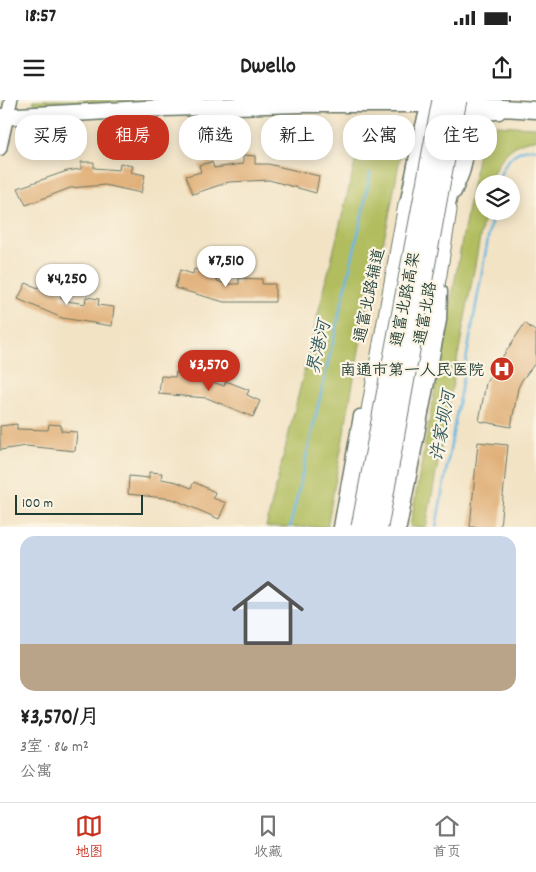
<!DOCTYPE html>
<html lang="zh">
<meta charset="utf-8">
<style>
:root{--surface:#fff;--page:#f6f6f6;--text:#222;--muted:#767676;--line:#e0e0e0;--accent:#c8321e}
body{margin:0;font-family:Dekko,"LXGW WenKai TC",sans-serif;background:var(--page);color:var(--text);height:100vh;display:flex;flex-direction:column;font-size:19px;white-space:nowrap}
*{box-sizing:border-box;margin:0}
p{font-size:16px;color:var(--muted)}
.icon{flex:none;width:28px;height:28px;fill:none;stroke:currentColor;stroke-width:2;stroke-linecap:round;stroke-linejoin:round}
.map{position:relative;height:427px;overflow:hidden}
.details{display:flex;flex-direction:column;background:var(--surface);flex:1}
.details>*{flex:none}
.guide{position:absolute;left:15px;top:15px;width:506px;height:45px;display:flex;gap:10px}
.fabs{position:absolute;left:475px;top:75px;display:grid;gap:10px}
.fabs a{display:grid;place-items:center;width:45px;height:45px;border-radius:50%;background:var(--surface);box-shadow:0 2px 12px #0003;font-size:25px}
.scale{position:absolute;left:15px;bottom:12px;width:128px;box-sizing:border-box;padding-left:5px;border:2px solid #1f3d34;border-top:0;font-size:14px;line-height:18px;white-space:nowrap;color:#1f3d34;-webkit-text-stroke:4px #fcf5e5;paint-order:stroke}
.price{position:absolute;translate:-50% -42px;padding:0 11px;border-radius:18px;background:#fff;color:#222;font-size:16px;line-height:32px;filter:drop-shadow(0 1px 2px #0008)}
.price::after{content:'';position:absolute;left:50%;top:30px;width:15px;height:11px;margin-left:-8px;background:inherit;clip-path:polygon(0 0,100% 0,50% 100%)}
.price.active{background:var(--accent);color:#fff}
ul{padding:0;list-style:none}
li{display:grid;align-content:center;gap:10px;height:265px;padding:0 20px}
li+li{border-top:1px solid var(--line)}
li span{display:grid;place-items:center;height:155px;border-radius:15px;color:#555}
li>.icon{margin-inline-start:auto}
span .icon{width:90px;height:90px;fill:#fffc;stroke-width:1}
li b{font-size:21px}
.chip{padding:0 18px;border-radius:20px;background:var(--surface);box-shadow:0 2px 12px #0003;font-size:18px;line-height:45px}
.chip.active{background:var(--accent);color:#fff}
.status{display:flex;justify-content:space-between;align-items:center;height:35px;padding:0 25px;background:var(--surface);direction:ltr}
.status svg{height:14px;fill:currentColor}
header{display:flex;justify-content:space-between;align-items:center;height:65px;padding:0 20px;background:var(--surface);font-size:22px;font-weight:800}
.tabs{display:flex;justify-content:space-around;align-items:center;height:70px;border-top:1px solid var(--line);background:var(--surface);font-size:14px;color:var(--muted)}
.tabs a{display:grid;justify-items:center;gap:2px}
.tabs .active{color:var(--accent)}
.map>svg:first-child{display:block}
.green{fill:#b1bd5f;stroke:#687d4a}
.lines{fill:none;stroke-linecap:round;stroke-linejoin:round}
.stream{stroke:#69b7e3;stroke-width:2.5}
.building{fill:#e0af77}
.minor-casing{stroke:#697767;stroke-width:15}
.major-casing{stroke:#697767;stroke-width:19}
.highway-casing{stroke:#697767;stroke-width:21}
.minor{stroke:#fff;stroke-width:12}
.major{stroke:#fff;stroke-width:16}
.highway{stroke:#fff;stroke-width:19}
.highway-bridge-casing{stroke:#697767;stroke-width:21;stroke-linecap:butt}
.highway-bridge{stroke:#fff;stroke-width:19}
.labels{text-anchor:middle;stroke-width:4.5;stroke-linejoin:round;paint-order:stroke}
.street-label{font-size:16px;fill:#1f3d34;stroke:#fcf5e5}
.poi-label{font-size:16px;fill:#1f3d34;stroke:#fcf5e5;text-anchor:end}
.water-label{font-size:18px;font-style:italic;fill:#325c60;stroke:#fcf5e5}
</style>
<div class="status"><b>18:57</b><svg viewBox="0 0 49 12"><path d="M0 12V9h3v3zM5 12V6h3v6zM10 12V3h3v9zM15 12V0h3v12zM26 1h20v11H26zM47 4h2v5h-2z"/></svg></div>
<header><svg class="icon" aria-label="menu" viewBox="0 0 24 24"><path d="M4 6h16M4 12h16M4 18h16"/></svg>Dwello<svg class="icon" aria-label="share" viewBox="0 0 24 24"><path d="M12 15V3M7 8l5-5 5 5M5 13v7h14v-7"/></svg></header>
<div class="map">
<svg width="536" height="427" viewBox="0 0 536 427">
<rect width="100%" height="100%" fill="#fcf5e5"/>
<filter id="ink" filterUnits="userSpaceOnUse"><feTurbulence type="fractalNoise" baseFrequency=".02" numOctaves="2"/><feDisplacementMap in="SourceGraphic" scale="10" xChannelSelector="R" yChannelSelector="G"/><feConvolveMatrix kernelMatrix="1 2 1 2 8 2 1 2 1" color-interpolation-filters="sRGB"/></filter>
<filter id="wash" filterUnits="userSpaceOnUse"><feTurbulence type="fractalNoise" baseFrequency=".0096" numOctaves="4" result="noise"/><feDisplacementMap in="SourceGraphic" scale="20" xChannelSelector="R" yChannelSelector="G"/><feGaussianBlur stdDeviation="1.12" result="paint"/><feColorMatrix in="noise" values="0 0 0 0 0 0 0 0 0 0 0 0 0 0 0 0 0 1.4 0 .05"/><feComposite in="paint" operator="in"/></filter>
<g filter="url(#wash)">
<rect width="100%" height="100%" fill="#f2e3c5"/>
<path class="green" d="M33,0h180l-174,6 -5,-3z
M365,22c17,2 35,11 36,30l-13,70 -23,95 -38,210h-61z
M494,25l42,2v13c-23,0 -42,22 -46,44h-6l1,27 -59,316h-16l69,-380 6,-17z"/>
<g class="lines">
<path class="stream" d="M498,84c4,-20 16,-37 38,-35
M290,427l72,-311 8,-43
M436,427l57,-316"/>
</g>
<g id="blocks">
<path class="building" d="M243,55l12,1v8h13l51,12 -3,17 -47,-13 -40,2 -36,12 -7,-18 15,-4 -2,-7 13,-3 2,6 29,-4z
M81,62h13v6l25,2 1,-7 13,3 -2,6 14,3 -4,18 -36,-8 -35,3 -44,17 -8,-17 49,-17 14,-2z
M194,169l24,6 -1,6 9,3h13v-6l23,1v5h13v18h-51l-49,-14 5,-18 13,4z
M26,183l12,5 2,-5 23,10 -3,5 7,3 18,3 1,-7 13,2 -1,6 16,2 -2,19 -50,-8 -44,-19z
M525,223l11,9v30l-14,18 -4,8 -7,39 -32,-6 7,-38 5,-9z
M176,272l24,2v6l10,1 14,5 2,-5 23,9 -2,5 13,6 -7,16 -46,-19 -48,-4 2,-18 14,1z
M17,324v5l31,1 1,-6 12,1v6l16,1 -2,19 -49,-5 -26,4v-24z
M478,342l30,3 -8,82h-30z
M149,372l13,1 -1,6 16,3 14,6 3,-6 21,10 -2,6 13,5 -7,16 -46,-20 -45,-5 1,-18 20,2z"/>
</g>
</g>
<g filter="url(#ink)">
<use href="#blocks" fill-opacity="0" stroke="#697767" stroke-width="1"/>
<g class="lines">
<defs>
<path id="minor" d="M0,49l11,-49
M455,92c3,-8 7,-15 9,-23 6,-23 2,-58 35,-56
M340,427l20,-111
M400,427l40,-207 1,-29"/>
<path id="major" d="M0,17l163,-9 139,-4h128l106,6
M407,117l1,-12 16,-79 7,-26
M443,123l26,-123"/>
<path id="highway" d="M350,427l58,-322
M389,427l48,-253 10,-64"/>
</defs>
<use href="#minor" class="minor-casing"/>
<use href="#major" class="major-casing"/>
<use href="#highway" class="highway-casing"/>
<use href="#minor" class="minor"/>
<use href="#major" class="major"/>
<use href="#highway" class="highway"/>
<defs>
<path id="highway-bridge" d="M361,427l81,-427
M378,427l63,-348 16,-79"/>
</defs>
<use href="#highway-bridge" class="highway-bridge-casing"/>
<use href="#highway-bridge" class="highway-bridge"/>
</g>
</g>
<defs>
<symbol id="hospital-disc" viewBox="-11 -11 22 22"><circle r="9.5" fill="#c8321e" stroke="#fcf5e5"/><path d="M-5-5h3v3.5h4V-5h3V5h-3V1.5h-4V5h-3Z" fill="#fff"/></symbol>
</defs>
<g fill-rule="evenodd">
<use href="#hospital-disc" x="488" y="255" width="28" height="28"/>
</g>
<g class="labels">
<g class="street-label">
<text transform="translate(368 195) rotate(-78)" y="6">通富北路辅道</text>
<text transform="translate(404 199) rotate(-79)" y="6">通富北路高架</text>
<text transform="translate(424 213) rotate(-80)" y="6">通富北路</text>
</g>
<g class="poi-label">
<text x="484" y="275">南通市第一人民医院</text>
</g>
<g class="water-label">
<text transform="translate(318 247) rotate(-77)" y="6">界港河</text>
<text transform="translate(442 326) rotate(-80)" y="6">许家坝河</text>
</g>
</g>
</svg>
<div class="fabs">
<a><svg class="icon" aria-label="layers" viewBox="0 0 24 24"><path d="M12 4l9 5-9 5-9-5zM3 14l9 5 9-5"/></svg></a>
</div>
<div class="scale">100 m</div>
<b class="price" style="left:226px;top:188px">¥7,510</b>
<b class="price" style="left:67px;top:206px">¥4,250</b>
<b class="price active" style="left:209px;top:292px">¥3,570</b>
<div class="guide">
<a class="chip">买房</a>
<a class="chip active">租房</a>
<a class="chip">筛选</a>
<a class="chip">新上</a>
<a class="chip">公寓</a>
<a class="chip">住宅</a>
</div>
</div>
<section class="details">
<ul>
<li><span style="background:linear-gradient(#c9d6e8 70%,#b9a48a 0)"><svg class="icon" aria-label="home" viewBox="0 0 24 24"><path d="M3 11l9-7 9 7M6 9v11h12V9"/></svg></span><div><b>¥3,570/月</b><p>3室 · 86 m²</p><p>公寓</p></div></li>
</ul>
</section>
<nav class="tabs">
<a class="active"><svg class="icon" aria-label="map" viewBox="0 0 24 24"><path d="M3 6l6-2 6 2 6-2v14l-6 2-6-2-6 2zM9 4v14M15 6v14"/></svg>地图</a>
<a><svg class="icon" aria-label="saved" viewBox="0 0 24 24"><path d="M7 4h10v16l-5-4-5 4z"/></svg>收藏</a>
<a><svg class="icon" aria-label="home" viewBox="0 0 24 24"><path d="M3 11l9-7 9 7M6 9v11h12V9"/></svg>首页</a>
</nav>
